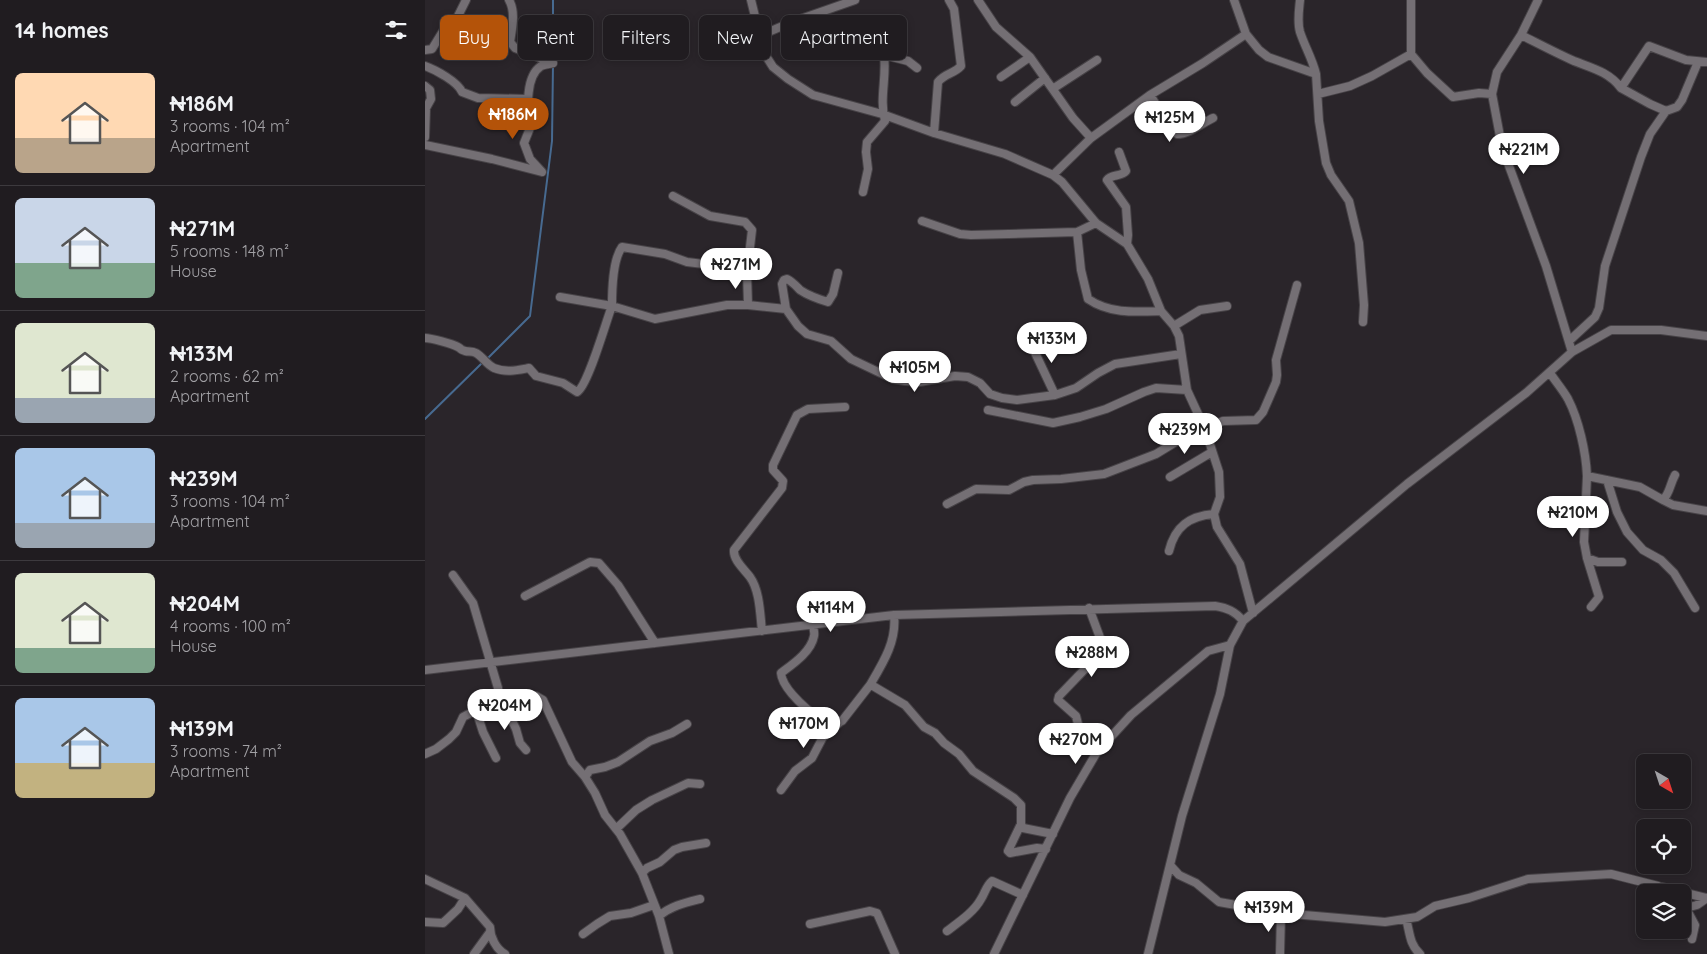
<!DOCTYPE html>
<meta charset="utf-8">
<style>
:root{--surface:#201c20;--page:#282529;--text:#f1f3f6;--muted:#a2a1a5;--line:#3d3a3e;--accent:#b45309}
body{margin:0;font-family:Quicksand,sans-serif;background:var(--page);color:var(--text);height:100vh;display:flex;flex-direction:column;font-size:19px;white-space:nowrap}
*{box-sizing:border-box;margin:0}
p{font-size:16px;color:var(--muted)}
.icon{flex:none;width:28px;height:28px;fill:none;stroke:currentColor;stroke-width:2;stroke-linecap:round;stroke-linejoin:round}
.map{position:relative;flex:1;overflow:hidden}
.panel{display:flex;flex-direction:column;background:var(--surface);width:425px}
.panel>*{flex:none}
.guide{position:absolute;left:15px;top:15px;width:475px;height:45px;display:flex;gap:10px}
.needle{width:32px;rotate:141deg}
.buttons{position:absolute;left:1211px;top:754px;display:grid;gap:10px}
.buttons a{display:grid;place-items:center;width:55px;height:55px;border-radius:8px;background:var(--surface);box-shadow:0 2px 8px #0003,0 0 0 1px var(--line);font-size:25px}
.price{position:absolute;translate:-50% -42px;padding:0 11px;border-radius:18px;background:#fff;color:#222;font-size:16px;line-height:32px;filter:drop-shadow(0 1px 2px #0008)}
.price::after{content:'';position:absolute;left:50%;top:30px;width:15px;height:11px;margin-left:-8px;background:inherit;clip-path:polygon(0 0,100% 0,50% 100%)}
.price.current{background:var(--accent);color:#fff}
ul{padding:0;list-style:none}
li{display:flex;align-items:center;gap:15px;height:125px;padding:0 15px}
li+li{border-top:1px solid var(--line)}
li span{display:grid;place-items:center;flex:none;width:140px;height:100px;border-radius:8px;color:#555}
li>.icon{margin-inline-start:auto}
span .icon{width:60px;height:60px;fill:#fffc;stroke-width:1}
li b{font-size:21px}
h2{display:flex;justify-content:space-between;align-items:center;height:60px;padding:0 15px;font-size:21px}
.pill{padding:0 18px;border-radius:8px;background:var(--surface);box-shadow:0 2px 8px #0003,0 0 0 1px var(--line);font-size:18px;line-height:45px}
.pill.current{background:var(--accent);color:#fff}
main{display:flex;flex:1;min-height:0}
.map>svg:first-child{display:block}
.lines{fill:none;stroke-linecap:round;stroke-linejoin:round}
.stream{stroke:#476a90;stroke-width:2}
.minor-casing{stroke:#474347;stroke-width:10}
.minor{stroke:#746f74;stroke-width:8}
</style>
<main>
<section class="panel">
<h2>14 homes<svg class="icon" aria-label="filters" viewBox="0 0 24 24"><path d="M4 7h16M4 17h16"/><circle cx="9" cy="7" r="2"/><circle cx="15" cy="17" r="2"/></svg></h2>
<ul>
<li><span style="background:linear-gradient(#ffd9b3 65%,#b9a48a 0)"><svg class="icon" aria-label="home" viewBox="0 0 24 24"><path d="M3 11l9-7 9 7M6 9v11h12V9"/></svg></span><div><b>₦186M</b><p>3 rooms · 104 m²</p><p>Apartment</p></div></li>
<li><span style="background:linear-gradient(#c9d6e8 65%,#7fa58c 0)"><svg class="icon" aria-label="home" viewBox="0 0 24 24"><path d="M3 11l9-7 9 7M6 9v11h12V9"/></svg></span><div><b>₦271M</b><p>5 rooms · 148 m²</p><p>House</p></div></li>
<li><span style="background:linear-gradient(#dfe7d0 75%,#9aa5b1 0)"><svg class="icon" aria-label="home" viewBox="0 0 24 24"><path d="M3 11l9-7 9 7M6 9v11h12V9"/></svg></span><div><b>₦133M</b><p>2 rooms · 62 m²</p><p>Apartment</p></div></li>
<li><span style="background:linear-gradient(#a9c7e8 75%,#9aa5b1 0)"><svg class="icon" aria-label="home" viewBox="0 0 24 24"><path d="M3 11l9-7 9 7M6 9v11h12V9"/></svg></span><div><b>₦239M</b><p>3 rooms · 104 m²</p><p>Apartment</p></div></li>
<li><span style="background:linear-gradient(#dfe7d0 75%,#7fa58c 0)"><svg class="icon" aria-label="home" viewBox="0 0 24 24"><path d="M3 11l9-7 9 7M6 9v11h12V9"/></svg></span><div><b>₦204M</b><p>4 rooms · 100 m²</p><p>House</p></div></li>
<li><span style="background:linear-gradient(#a9c7e8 65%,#c2b280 0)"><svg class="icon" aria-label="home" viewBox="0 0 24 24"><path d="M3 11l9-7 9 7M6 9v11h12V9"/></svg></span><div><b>₦139M</b><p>3 rooms · 74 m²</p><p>Apartment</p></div></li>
</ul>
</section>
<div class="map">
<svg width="1282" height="954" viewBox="0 0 1282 954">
<rect width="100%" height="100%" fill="#2a252a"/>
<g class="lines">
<path class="stream" d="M128,60v-60
M61,360l44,-44 22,-175 1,-77
M0,419l57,-56"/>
<defs>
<path id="minor" d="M84,0c7,12 3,29 1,42l5,6 38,15
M326,0l13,53 9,14 15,12 25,16 69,19 52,19 71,21 48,21 9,7 34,41 31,21 21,35 13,32 13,15 5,10 8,54 18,39 14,43 1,25 -6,17 3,13 23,37 13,49
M553,0l18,27 34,30 43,61 18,20
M809,0l12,34
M875,0c-1,10 -3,22 0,32 5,15 12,26 16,42
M1113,0l-17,35 -24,37 -5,22 10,53 44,119 26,86
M1096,35c18,9 35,18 53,26 18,7 35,11 47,27l28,-42 37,14 21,2
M334,36l33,-14 63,-22
M0,50l7,-1 11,-18 10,-5 13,-26
M986,54l16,19 26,24 26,-4 13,1
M0,66c11,4 33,16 37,26l16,6 49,1
M576,77l29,-20
M0,86l5,4 1,9 -5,9 -1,29
M629,88l43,-28
M893,94l32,-8 22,-10 39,-22v-54
M725,95l22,35 5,4c13,0 25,-11 36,-16
M590,102l30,-24
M1241,111l11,-4 5,-7 16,-38
M509,133l4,-51c7,-9 16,-8 23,-16l-7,-57 -5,-9
M0,145l67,14 50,13 -12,-13 -6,-16 8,-20c-6,-15 -6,-47 9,-57 3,-1 8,-2 12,-3
M694,152l7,19c-5,6 -15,3 -19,9l19,27 2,28 -1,9
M628,175l38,-37 59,-43 53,-32 43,-29 13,16 9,7 48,17 3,47 7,42 5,12 18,26 10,42 5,62 -1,17
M438,192l5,-23 -2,-17 1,-10 18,-21c-6,-22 2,-44 -1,-66l24,6 9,7
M248,196l37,20 35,6 7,8 -5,43 -21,-3 -14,-5 -25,-3 -22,-8 -43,-7c-9,12 -10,43 -10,59l43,13 72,-14h21l38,4
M497,221l38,13 11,1 106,-3
M671,223l-19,9 4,38 7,29c22,15 47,13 73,12
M322,273l1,32
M413,273l-5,21 -5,8c-10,-3 -19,-6 -28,-12 -4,-4 -7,-8 -13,-11l-3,1 -2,4 4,25 12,17 9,8 24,7 20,18 42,20 12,2 14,1 36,-6 13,1 12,6 10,11 12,4 15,2 38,-5 21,-7 22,-15 17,-9 66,-10
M749,326l26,-16 27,-4
M0,338c6,0 28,6 33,9 5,3 1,2 7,4 4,1 7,0 11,2 7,4 11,12 18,15 12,5 24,2 35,0l7,8 27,7 14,9c11,-6 29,-71 35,-86l-52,-9
M1144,341l26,-24 4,-9 6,-42 36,-109 9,-23 16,-23 -16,-7 -29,-16
M605,342l25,53
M1125,373c6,9 13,17 18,26 11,21 18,54 19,77l53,11 23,13c7,-7 7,-16 12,-25
M563,410l65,13 27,-6 26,-8 38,-17 12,-4 31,2
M1162,476l-3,66 3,16 12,39 -8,10
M745,477l42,-25
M1182,480l10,32 10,20 16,18 18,10 13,13 21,35
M1238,500l10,5 34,6
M522,504l29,-15 33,1 15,-8 9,-2 28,-1 43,-5 52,-20 23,-14 44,-19 33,-1 7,-8 13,-30 1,-7 -1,-15 21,-75
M744,551c6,-25 21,-35 45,-37
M1162,558l11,4h24
M28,575l20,28 25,85 1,10c10,7 25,-1 37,-2l7,4 29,62 13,15 10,16 10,22 15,19 22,39 17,43 10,38
M100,596l65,-34 9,1 19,22 37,58
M664,608l13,35v13l-18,14 -25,26 -1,4 18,16 3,12 5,8 13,16
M388,624c0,4 2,9 1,12 -3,16 -21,28 -33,37 1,17 30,40 43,50l18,-2 28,-36 3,1 32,19 19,22 11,6 9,10 15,11 14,17 41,27 7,7v19l2,4 30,6
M337,631c-2,-17 -2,-40 -12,-54 -6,-8 -17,-17 -16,-27l48,-62 1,-7 -10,-11v-5l24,-50 11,-6 37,-2
M0,670l469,-55 321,-9c12,2 20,5 28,15
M445,685c13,-22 27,-44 24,-70
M77,700l14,29 4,14 6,7
M51,710l7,22 13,26
M0,754l11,-5 13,-10 7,-7 7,-15 36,-19
M160,777l5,-7 15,-3 13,-5 32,-21 22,-8 15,-9
M356,790l14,-19 17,-13 11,-21 17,-15
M596,824l-13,27 2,2 27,-5 9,1
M191,829l20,-19 16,-10 36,-17 12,1
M745,865l9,10 17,8 23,19 62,11 104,9 32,-5 18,-11 34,-8 59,-19 83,-5 47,12 10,6
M217,873l5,-5 13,-6 14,-12 8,-3 24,-4
M0,879l40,19 25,29c0,10 6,22 15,27
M1237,887l44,11
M1259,906l2,2 11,-3 10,-7
M1261,908l9,17 -3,14
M234,916c12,-10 25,-13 41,-17
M981,919c4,13 3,25 14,35
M0,922l18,1 15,-14 7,-11
M385,924l60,-13 7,2 18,41
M522,931c12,-9 27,-19 34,-32 4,-6 5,-13 11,-18l31,14
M158,934l14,-10 13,-8 21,-3 23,-8
M49,954l16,-22
M569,954l76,-156 27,-46 34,-37 77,-64 22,-6
M723,954l34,-138 38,-122 10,-49 13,-24 164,-137 119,-91 46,-41 39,-22h50l46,6
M855,954l1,-41"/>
</defs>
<use href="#minor" class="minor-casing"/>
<use href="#minor" class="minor"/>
</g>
</svg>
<div class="buttons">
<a><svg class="needle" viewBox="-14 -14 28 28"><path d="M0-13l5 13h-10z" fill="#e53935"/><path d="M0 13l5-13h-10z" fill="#a2a1a5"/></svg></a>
<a><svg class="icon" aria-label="locate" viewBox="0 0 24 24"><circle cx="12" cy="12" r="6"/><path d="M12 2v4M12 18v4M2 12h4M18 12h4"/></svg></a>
<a><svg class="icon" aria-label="layers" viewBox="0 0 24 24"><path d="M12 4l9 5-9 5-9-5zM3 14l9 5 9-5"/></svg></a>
</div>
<b class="price current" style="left:88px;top:140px">₦186M</b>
<b class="price" style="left:745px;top:143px">₦125M</b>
<b class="price" style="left:1099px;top:175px">₦221M</b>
<b class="price" style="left:311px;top:290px">₦271M</b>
<b class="price" style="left:627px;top:364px">₦133M</b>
<b class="price" style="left:490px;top:393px">₦105M</b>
<b class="price" style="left:760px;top:455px">₦239M</b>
<b class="price" style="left:1148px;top:538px">₦210M</b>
<b class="price" style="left:406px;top:633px">₦114M</b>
<b class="price" style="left:667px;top:678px">₦288M</b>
<b class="price" style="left:80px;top:731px">₦204M</b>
<b class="price" style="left:379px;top:749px">₦170M</b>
<b class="price" style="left:651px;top:765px">₦270M</b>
<b class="price" style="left:844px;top:933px">₦139M</b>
<div class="guide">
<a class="pill current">Buy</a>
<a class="pill">Rent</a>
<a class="pill">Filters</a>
<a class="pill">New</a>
<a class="pill">Apartment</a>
</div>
</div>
</main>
